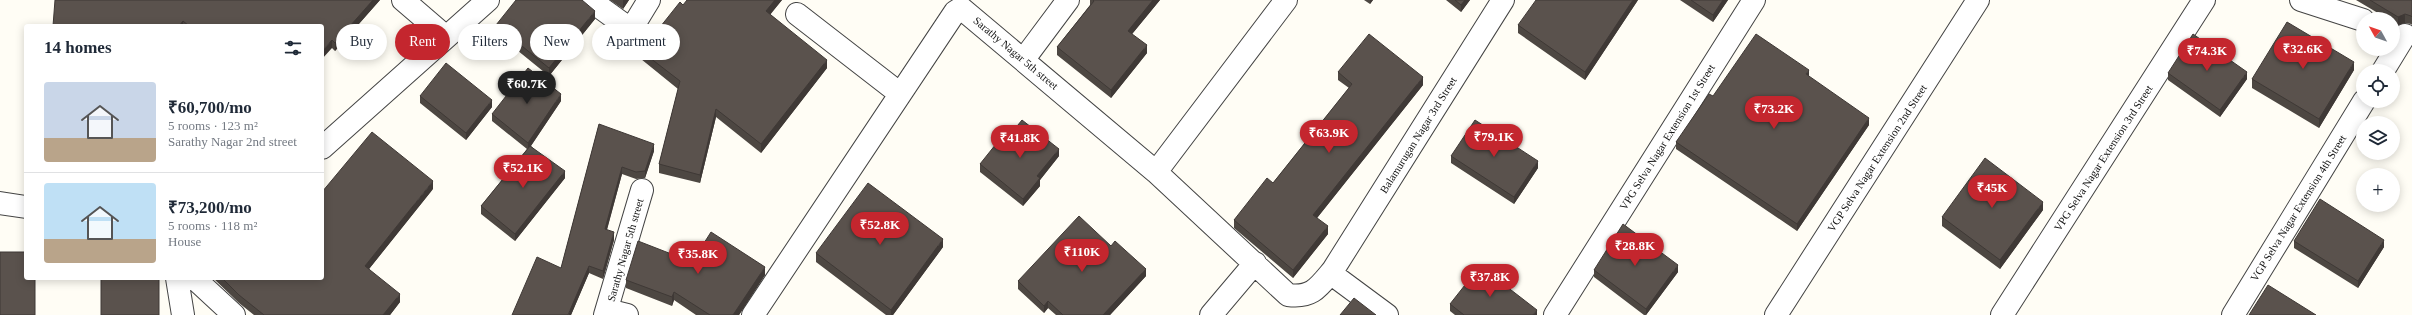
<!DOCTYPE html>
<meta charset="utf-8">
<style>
:root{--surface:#fff;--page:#f6f6f7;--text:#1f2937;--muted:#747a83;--line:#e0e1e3;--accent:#c4262e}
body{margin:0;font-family:"Times New Roman",serif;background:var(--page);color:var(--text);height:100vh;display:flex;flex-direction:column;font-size:15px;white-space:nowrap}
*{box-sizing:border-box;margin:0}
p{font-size:13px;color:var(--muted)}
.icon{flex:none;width:22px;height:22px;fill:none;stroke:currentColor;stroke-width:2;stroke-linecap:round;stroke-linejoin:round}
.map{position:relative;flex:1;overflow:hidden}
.sheet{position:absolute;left:24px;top:24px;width:300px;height:256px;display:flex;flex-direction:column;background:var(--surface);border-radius:4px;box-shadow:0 2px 10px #0003}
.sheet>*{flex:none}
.banner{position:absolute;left:336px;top:24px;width:380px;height:36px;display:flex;gap:8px}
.needle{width:26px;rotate:310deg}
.controls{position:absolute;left:2356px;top:12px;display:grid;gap:8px}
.controls a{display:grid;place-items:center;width:44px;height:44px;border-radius:50%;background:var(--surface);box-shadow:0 2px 10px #0003;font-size:20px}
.price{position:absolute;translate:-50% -34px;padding:0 9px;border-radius:14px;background:var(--accent);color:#fff;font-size:13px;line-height:26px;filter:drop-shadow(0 1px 2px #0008)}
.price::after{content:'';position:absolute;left:50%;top:24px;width:12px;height:9px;margin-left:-6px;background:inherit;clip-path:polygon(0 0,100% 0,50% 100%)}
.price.on{background:#222;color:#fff}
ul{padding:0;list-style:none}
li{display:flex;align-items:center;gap:12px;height:100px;padding:0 20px}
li+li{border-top:1px solid var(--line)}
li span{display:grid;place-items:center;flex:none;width:112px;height:80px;border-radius:4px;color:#555}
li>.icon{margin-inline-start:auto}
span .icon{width:48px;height:48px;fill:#fffc;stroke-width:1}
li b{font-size:17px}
h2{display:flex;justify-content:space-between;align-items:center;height:48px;padding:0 20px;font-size:17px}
.pill{padding:0 14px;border-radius:18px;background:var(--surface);box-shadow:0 2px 10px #0003;font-size:14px;line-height:36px}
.pill.on{background:var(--accent);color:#fff}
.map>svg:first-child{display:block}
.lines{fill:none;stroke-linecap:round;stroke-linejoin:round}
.minor-casing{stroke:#444;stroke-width:24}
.minor{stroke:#fff;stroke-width:22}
.wall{fill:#4d4742}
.shaded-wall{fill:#3f3936}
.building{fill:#5a524d;stroke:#3f3936}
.labels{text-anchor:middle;stroke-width:4;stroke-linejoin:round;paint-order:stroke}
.street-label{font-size:11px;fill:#111;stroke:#fff}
</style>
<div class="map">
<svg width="2412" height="315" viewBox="0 0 2412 315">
<rect width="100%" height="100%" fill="#fffdf5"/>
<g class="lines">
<defs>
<path id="minor" d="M403,0l42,36
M590,0l33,24 8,1 4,-2 14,-23
M2301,0l62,20
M797,14l102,79
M1024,59l44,-59
M2383,71l22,-36
M322,148l166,-148
M1156,172l130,-172
M0,203l26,4
M1333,270l4,8 50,37
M177,278l6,37
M194,278l40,37
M607,310l20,5
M605,315l37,-125
M753,315l202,-303 6,-4 195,164 132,123c24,3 30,-7 45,-25l170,-270
M1211,315l44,-52
M1555,315l199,-315
M1776,315l202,-315
M2002,315l202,-315
M2233,315l131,-214"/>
</defs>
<use href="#minor" class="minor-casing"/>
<use href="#minor" class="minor"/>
</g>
<path class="wall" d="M380,0l-45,51 -3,-3 -10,-22h-269z
M610,0h19l-6,9z
M782,0l-12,14 57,54 -66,85 -45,-36 -16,66 -41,-10v-9l19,-75 -37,-30v-8l42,-46z
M1090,0h70l-28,34 15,19 -36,45 -54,-43v-8l33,-42z
M1364,0h9l-3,4z
M1446,0h24l-9,12z
M1638,0l-53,80 -67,-47v-8z
M1680,0h48l-15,22z
M2356,0h56v25l-1,-1 -6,-1 -7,2 -5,-3v-3h-5z
M595,19l-46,57 -53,-43v-8z
M2354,70l-35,58 -67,-40v-9z
M1338,72l85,13 -106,133 11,16 -35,44 -59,-50v-8l39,-37 76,-95 -11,-8z
M2168,73l79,6 -27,38 -52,-37z
M1809,77l60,48 -72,106 -121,-82v-7l37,-46z
M420,96l72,11 -26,33 -46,-37z
M561,101l-30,45 34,32 -50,63 -34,-27v-8l46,-57 -35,-28v-7z
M599,124l55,27 -9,27 -9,1 -14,-5 -15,56 7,10 -11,39 -14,-6 -18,42 -10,-47z
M1000,147l59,9 -19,24v6l-17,20 -43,-34v-8z
M1451,156l87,12 -24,36 -63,-41z
M433,189l-64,80 31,33 -10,13h-136l-15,-12 -26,-25h109z
M2043,210l-43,59 -58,-43v-9z
M2294,241l90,6 -26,41 -64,-40z
M1111,246l35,30 -36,39h-54l-8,-7 -4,5 -26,-24v-8z
M943,247l-50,68h-7l-70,-53v-9z
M692,262l73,13 -26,40h-43l-22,-15 -2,6 -46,-18v-8z
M1594,270l84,2 -32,43h-2l-50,-38z
M1450,304l87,11h-82l-5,-4z"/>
<path class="shaded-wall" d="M373,0h7l-45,51v-8z
M623,0h6l-6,9z
M775,0h7l-16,20v-9z
M1153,0h7l-32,39v-8z
M1370,0h3l-3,4z
M1465,0h5l-9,12v-7z
M1633,0h5l-53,80v-8z
M1723,0h5l-15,22v-7z
M595,11v8l-46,57v-8z
M2405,14v9l-7,2v-8z
M183,21v5h-4z
M332,40v8l-10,11v-8z
M1147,45v8l-36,45v-8z
M827,60v8l-66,85v-9z
M2354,62v8l-35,58v-9z
M1809,70v7l-3,-3z
M2247,72v7l-27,38v-7z
M1423,77v8l-110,138v-8z
M561,94v7l-33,49v-7z
M492,100v7l-26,33v-7z
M716,109v8l-16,66v-8z
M1869,118v7l-72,106v-7z
M654,144v7l-9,27v-7z
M1059,149v7l-19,24v6l-17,20v-7l14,-23z
M1538,161v7l-24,36v-7z
M622,167v7l-17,62v-7z
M565,171v7l-50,63v-7z
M433,181v8l-68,85v-8z
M2043,202v8l-43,59v-9z
M1328,226v8l-35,44v-8z
M614,232v8l-11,39v-8z
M943,239v8l-50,68h-2v-5z
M2384,240v7l-26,41v-7z
M1678,265v7l-32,43v-6z
M589,266v7l-18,42h-3z
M765,267v8l-26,40h-6z
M1146,269v7l-36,39h-7z
M674,292v8l-2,6v-9z
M400,294v8l-10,13h-7z
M1048,301v7l-4,5v-7z
M1537,310v5h-4z"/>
<path class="building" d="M55,0h318l-38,43 -3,-3 -10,11v-25h-129l-1,-1v1h-3l-6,-5 -4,5h-126z
M516,0h66l13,11 -46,57 -53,-43z
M687,0h88l-9,11 61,49 -66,84 -45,-35 -16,66 -41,-11 21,-83 -39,-30 39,-49 3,3z
M1093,0h60l-25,31 19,14 -36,45 -54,-43 37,-46z
M1455,0h10l-4,5z
M1536,0h97l-48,72 -67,-47z
M1691,0h32l-10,15z
M2370,0h42v17l-1,-1 -6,-2 -7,3z
M2287,22l67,40 -35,57 -67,-40z
M1369,34l54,43 -110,138 15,11 -35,44 -59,-50 33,-42 6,5 79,-99 -14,-12z
M1756,34l53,36 -3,4 63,44 -72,106 -121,-82 33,-48 4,2z
M2193,34l54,38 -27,38 -52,-37z
M446,63l46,37 -26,33 -46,-37z
M528,68l33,26 -33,49 -36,-29z
M1022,120l37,29 -22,27 3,2 -17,21 -43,-35 16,-20 4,3z
M1475,120l63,41 -24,36 -63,-41z
M599,124l55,20 -9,27 -9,1 -14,-5 -17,62 9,3 -11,39 -14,-5 -21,49h-56l25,-58 24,11z
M372,132l61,49 -68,85 35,28 -17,21h-119l-25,-20 -17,-17h100v-86z
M530,146l35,25 -50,63 -34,-28z
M1985,158l58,44 -43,58 -58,-43z
M868,183l75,56 -52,71 -75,-57z
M2320,199l64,41 -26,41 -64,-40z
M1079,216l32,30 4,-5 31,28 -43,46h-40l-15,-14 -4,5 -26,-25z
M1623,224l55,41 -32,44 -52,-39z
M711,232l54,35 -32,48h-23l-36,-23 -2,5 -46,-17 12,-39 54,21z
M0,252h26v26h9v37h-35z
M1480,266l57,44 -4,5h-69l-14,-11z
M101,278h58v37h-58z
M2268,285l48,30h-67z
M1354,298l22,17h-36z"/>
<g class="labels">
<g class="street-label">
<text transform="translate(1016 53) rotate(40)" y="4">Sarathy Nagar 5th street</text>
<text transform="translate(1418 135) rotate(-58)" y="4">Balamurugan Nagar 3rd Street</text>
<text transform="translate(1667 137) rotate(-58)" y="4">VPG Selva Nagar Extension 1st Street</text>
<text transform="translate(1877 158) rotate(-57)" y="4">VGP Selva Nagar Extension 2nd Street</text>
<text transform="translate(2103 158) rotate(-57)" y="4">VPG Selva Nagar Extension 3rd Street</text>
<text transform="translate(2298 208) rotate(-58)" y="4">VGP Selva Nagar Extension 4th Street</text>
<text transform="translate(625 250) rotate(-74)" y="4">Sarathy Nagar 5th street</text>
</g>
</g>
</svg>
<div class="controls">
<a><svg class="needle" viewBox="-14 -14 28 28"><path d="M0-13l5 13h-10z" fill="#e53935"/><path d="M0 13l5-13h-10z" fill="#747a83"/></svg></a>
<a><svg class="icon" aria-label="locate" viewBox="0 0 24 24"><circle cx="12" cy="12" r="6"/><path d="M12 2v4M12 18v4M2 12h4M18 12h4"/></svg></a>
<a><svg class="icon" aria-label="layers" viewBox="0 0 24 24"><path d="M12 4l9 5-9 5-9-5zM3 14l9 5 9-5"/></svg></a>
<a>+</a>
</div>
<b class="price" style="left:2303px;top:70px">₹32.6K</b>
<b class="price" style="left:2207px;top:72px">₹74.3K</b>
<b class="price on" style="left:527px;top:105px">₹60.7K</b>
<b class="price" style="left:1774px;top:130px">₹73.2K</b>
<b class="price" style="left:1329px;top:154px">₹63.9K</b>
<b class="price" style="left:1494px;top:158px">₹79.1K</b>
<b class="price" style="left:1020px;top:159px">₹41.8K</b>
<b class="price" style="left:523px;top:189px">₹52.1K</b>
<b class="price" style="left:1992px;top:209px">₹45K</b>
<b class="price" style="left:880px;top:246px">₹52.8K</b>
<b class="price" style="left:1635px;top:267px">₹28.8K</b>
<b class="price" style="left:1082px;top:273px">₹110K</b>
<b class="price" style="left:698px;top:275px">₹35.8K</b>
<b class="price" style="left:1490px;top:298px">₹37.8K</b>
<div class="banner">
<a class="pill">Buy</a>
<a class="pill on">Rent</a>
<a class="pill">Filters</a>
<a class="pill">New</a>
<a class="pill">Apartment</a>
</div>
<section class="sheet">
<h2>14 homes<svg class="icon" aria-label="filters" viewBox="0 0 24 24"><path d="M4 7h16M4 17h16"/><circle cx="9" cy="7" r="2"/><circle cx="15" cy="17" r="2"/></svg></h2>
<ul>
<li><span style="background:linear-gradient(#c9d6e8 70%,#b9a48a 0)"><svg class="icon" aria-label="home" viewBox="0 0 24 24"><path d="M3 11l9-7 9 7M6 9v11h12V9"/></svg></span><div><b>₹60,700/mo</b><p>5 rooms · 123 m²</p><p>Sarathy Nagar 2nd street</p></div></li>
<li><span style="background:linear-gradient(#bfe0f5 70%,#b9a48a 0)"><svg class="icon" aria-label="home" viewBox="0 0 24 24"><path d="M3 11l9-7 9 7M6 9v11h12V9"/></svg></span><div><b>₹73,200/mo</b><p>5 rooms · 118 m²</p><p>House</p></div></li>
</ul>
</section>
</div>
